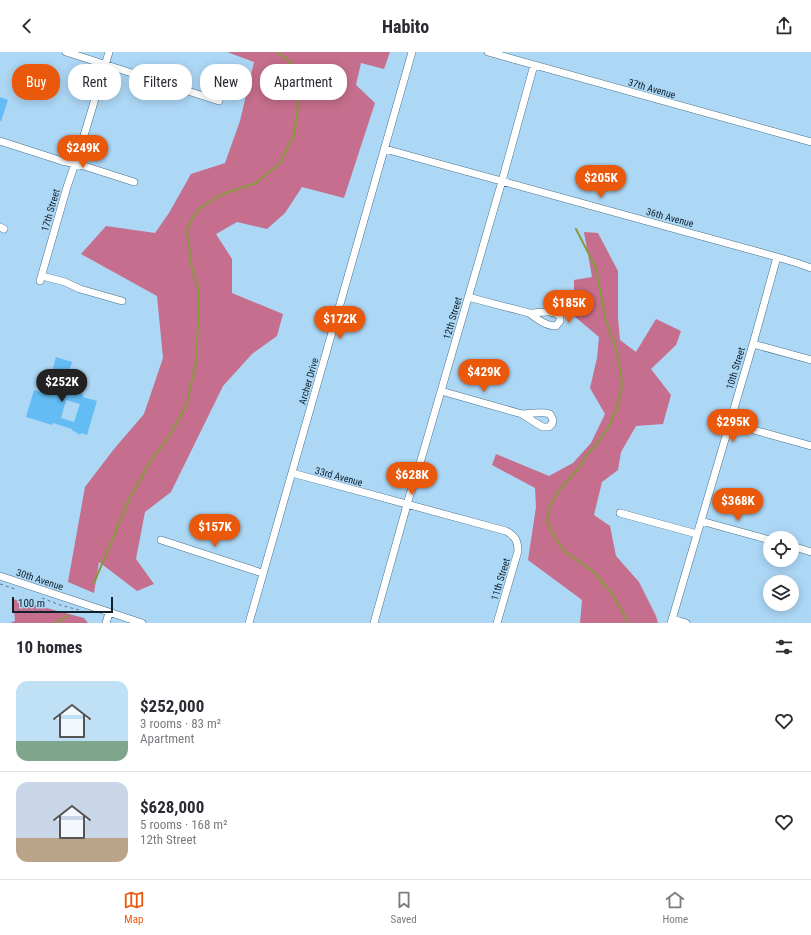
<!DOCTYPE html>
<meta charset="utf-8">
<style>
:root{--surface:#fff;--page:#f2f2f3;--text:#2b2b33;--muted:#7c7c81;--line:#e1e1e2;--accent:#ea580c}
body{margin:0;font-family:"Roboto Condensed",sans-serif;background:var(--page);color:var(--text);height:100vh;display:flex;flex-direction:column;font-size:15px;white-space:nowrap}
*{box-sizing:border-box;margin:0}
p{font-size:13px;color:var(--muted)}
.icon{flex:none;width:22px;height:22px;fill:none;stroke:currentColor;stroke-width:2;stroke-linecap:round;stroke-linejoin:round}
.map{position:relative;height:571px;overflow:hidden}
.panel{display:flex;flex-direction:column;background:var(--surface);flex:1}
.panel>*{flex:none}
.hud{position:absolute;left:12px;top:12px;width:400px;height:36px;display:flex;gap:8px}
.fabs{position:absolute;left:763px;top:479px;display:grid;gap:8px}
.fabs a{display:grid;place-items:center;width:36px;height:36px;border-radius:50%;background:var(--surface);box-shadow:0 2px 10px #0003;font-size:20px}
.scale{position:absolute;left:12px;bottom:10px;width:101px;box-sizing:border-box;padding-left:4px;border:2px solid #11212c;border-top:0;font-size:11px;line-height:14px;white-space:nowrap;color:#11212c;-webkit-text-stroke:3px #acd7f5;paint-order:stroke}
.price{position:absolute;translate:-50% -34px;padding:0 9px;border-radius:14px;background:var(--accent);color:#fff;font-size:13px;line-height:26px;filter:drop-shadow(0 1px 2px #0008)}
.price::after{content:'';position:absolute;left:50%;top:24px;width:12px;height:9px;margin-left:-6px;background:inherit;clip-path:polygon(0 0,100% 0,50% 100%)}
.price.active{background:#222;color:#fff}
ul{padding:0;list-style:none}
li{display:flex;align-items:center;gap:12px;height:100px;padding:0 16px}
li+li{border-top:1px solid var(--line)}
li span{display:grid;place-items:center;flex:none;width:112px;height:80px;border-radius:12px;color:#555}
li>.icon{margin-inline-start:auto}
span .icon{width:48px;height:48px;fill:#fffc;stroke-width:1}
li b{font-size:17px}
h2{display:flex;justify-content:space-between;align-items:center;height:48px;padding:0 16px;font-size:17px}
.pill{padding:0 14px;border-radius:16px;background:var(--surface);box-shadow:0 2px 10px #0003;font-size:14px;line-height:36px}
.pill.active{background:var(--accent);color:#fff}
header{display:flex;justify-content:space-between;align-items:center;height:52px;padding:0 16px;background:var(--surface);font-size:18px;font-weight:700}
.dock{display:flex;justify-content:space-around;align-items:center;height:56px;border-top:1px solid var(--line);background:var(--surface);font-size:11px;color:var(--muted)}
.dock a{display:grid;justify-items:center;gap:2px}
.dock .active{color:var(--accent)}
.map>svg:first-child{display:block}
.forest{fill:#c66e8d}
.lines{fill:none;stroke-linecap:round;stroke-linejoin:round}
.stream{stroke:#88993f;stroke-width:2}
.building{fill:#63bcf4;fill-rule:evenodd}
.minor-casing{stroke:#48708a;stroke-width:8}
.path{stroke:#5c798e;stroke-width:1;stroke-dasharray:3 3;stroke-linecap:butt}
.minor{stroke:#fff;stroke-width:7}
.labels{text-anchor:middle;stroke-width:3;stroke-linejoin:round;paint-order:stroke}
.street-label{font-size:10px;fill:#11212c;stroke:#acd7f5}
</style>
<header><svg class="icon" aria-label="back" viewBox="0 0 24 24"><path d="M15 5l-7 7 7 7"/></svg>Habito<svg class="icon" aria-label="share" viewBox="0 0 24 24"><path d="M12 15V3M7 8l5-5 5 5M5 13v7h14v-7"/></svg></header>
<div class="map">
<svg width="811" height="571" viewBox="0 0 811 571">
<rect width="100%" height="100%" fill="#acd7f5"/>
<path class="forest" d="M227,0h163l-6,17 -23,-6 -5,22 19,18 -31,95 -42,-11 -17,26 -18,16 -30,-7 -21,12 16,25v34l51,21 -6,22 -25,18 -29,32 -52,106 -26,20 -9,47 18,25 -17,7 -38,-29 -5,31 -26,-11 17,-95 29,-38 30,-35 19,-56 -6,-62 -76,-42 25,-28 49,7 14,-20 22,-39 34,-11 15,-42 14,-59z
M584,180l14,1 20,38v47l2,22 16,12 20,-33 25,12 -5,14 -25,24 20,26 -8,29 -27,2 -15,26 -3,18 -16,12 -8,33 16,11 6,30 23,26 17,34 2,7h-78l2,-23 -54,-40 8,-53 -1,-19 -43,-23 4,-11 53,22 24,-13 18,-20 14,-29 -15,-26 7,-30 2,-21 -25,-21v-36l18,-3z
M13,547l71,19 4,5h-78l5,-2z"/>
<g class="lines">
<path class="stream" d="M576,177l20,39 9,50 12,33 5,33 -4,21 -10,23 -13,18 -7,7 -9,15 -17,18 -12,19 -3,16 8,17 9,13 30,21 18,22 17,29
M94,531l34,-81 20,-37 23,-32 15,-27 11,-47 -1,-10 3,-30 -1,-32 -6,-17 -5,-40 7,-15 9,-9 20,-12 33,-11 24,-20 14,-29 4,-27 -1,-28 -4,-13 -5,-6 -11,-8
M55,571l14,-8"/>
</g>
<path class="building" d="M0,45l8,3 -7,21h-1z
M56,305l16,5 -8,26 19,6v3l14,4 -10,34 -6,-2 -1,2 -8,-5v-1l-19,-6 -1,2 -26,-8 8,-27 12,4zM66,348l14,4 -6,18 -13,-4z"/>
<g class="lines">
<defs>
<path id="minor" d="M66,0l153,49
M488,0l323,90
M0,89l62,20 22,5 50,16
M385,97l392,108 20,6 14,5
M0,175l4,2
M42,224l23,6 15,7 42,12
M40,229l27,-94 13,-38 29,-97
M468,245l61,16c11,0 22,-4 31,3v5l-4,5c-10,0 -19,-7 -27,-13
M753,292l58,16
M441,339l81,23c9,0 19,-3 28,0l3,6 -1,4 -3,3h-6l-4,-2 -17,-11
M729,371l82,23
M292,421l214,58c9,5 12,10 12,20l-21,72
M620,461l77,21
M701,469l69,19
M161,488l101,33
M792,494l19,6
M0,524l142,47
M673,567l13,4
M106,571l3,-10
M249,571l163,-571
M374,571l36,-129 4,-10 88,-303 32,-116
M671,571l82,-279 24,-87"/>
</defs>
<use href="#minor" class="minor-casing"/>
<path class="path" d="M0,532l15,5
M42,546l18,7 19,5"/>
<use href="#minor" class="minor"/>
</g>
<g class="labels">
<g class="street-label">
<text transform="translate(652 36) rotate(16)" y="4">37th Avenue</text>
<text transform="translate(50 158) rotate(-74)" y="4">17th Street</text>
<text transform="translate(670 165) rotate(15)" y="4">36th Avenue</text>
<text transform="translate(452 266) rotate(-74)" y="4">12th Street</text>
<text transform="translate(735 316) rotate(-73)" y="4">10th Street</text>
<text transform="translate(308 329) rotate(-74)" y="4">Archer Drive</text>
<text transform="translate(339 424) rotate(15)" y="4">33rd Avenue</text>
<text transform="translate(40 527) rotate(18)" y="4">30th Avenue</text>
<text transform="translate(500 527) rotate(-73)" y="4">11th Street</text>
</g>
</g>
</svg>
<div class="fabs">
<a><svg class="icon" aria-label="locate" viewBox="0 0 24 24"><circle cx="12" cy="12" r="6"/><path d="M12 2v4M12 18v4M2 12h4M18 12h4"/></svg></a>
<a><svg class="icon" aria-label="layers" viewBox="0 0 24 24"><path d="M12 4l9 5-9 5-9-5zM3 14l9 5 9-5"/></svg></a>
</div>
<div class="scale">100 m</div>
<b class="price" style="left:83px;top:117px">$249K</b>
<b class="price" style="left:601px;top:147px">$205K</b>
<b class="price" style="left:569px;top:272px">$185K</b>
<b class="price" style="left:340px;top:288px">$172K</b>
<b class="price" style="left:484px;top:341px">$429K</b>
<b class="price active" style="left:62px;top:351px">$252K</b>
<b class="price" style="left:733px;top:391px">$295K</b>
<b class="price" style="left:412px;top:444px">$628K</b>
<b class="price" style="left:738px;top:470px">$368K</b>
<b class="price" style="left:215px;top:496px">$157K</b>
<div class="hud">
<a class="pill active">Buy</a>
<a class="pill">Rent</a>
<a class="pill">Filters</a>
<a class="pill">New</a>
<a class="pill">Apartment</a>
</div>
</div>
<section class="panel">
<h2>10 homes<svg class="icon" aria-label="filters" viewBox="0 0 24 24"><path d="M4 7h16M4 17h16"/><circle cx="9" cy="7" r="2"/><circle cx="15" cy="17" r="2"/></svg></h2>
<ul>
<li><span style="background:linear-gradient(#bfe0f5 75%,#7fa58c 0)"><svg class="icon" aria-label="home" viewBox="0 0 24 24"><path d="M3 11l9-7 9 7M6 9v11h12V9"/></svg></span><div><b>$252,000</b><p>3 rooms · 83 m²</p><p>Apartment</p></div><svg class="icon" aria-label="heart" viewBox="0 0 24 24"><path d="M12 20l-8-8c-3-5 5-10 8-4 3-6 11-1 8 4z"/></svg></li>
<li><span style="background:linear-gradient(#c9d6e8 70%,#b9a48a 0)"><svg class="icon" aria-label="home" viewBox="0 0 24 24"><path d="M3 11l9-7 9 7M6 9v11h12V9"/></svg></span><div><b>$628,000</b><p>5 rooms · 168 m²</p><p>12th Street</p></div><svg class="icon" aria-label="heart" viewBox="0 0 24 24"><path d="M12 20l-8-8c-3-5 5-10 8-4 3-6 11-1 8 4z"/></svg></li>
</ul>
</section>
<nav class="dock">
<a class="active"><svg class="icon" aria-label="map" viewBox="0 0 24 24"><path d="M3 6l6-2 6 2 6-2v14l-6 2-6-2-6 2zM9 4v14M15 6v14"/></svg>Map</a>
<a><svg class="icon" aria-label="saved" viewBox="0 0 24 24"><path d="M7 4h10v16l-5-4-5 4z"/></svg>Saved</a>
<a><svg class="icon" aria-label="home" viewBox="0 0 24 24"><path d="M3 11l9-7 9 7M6 9v11h12V9"/></svg>Home</a>
</nav>
